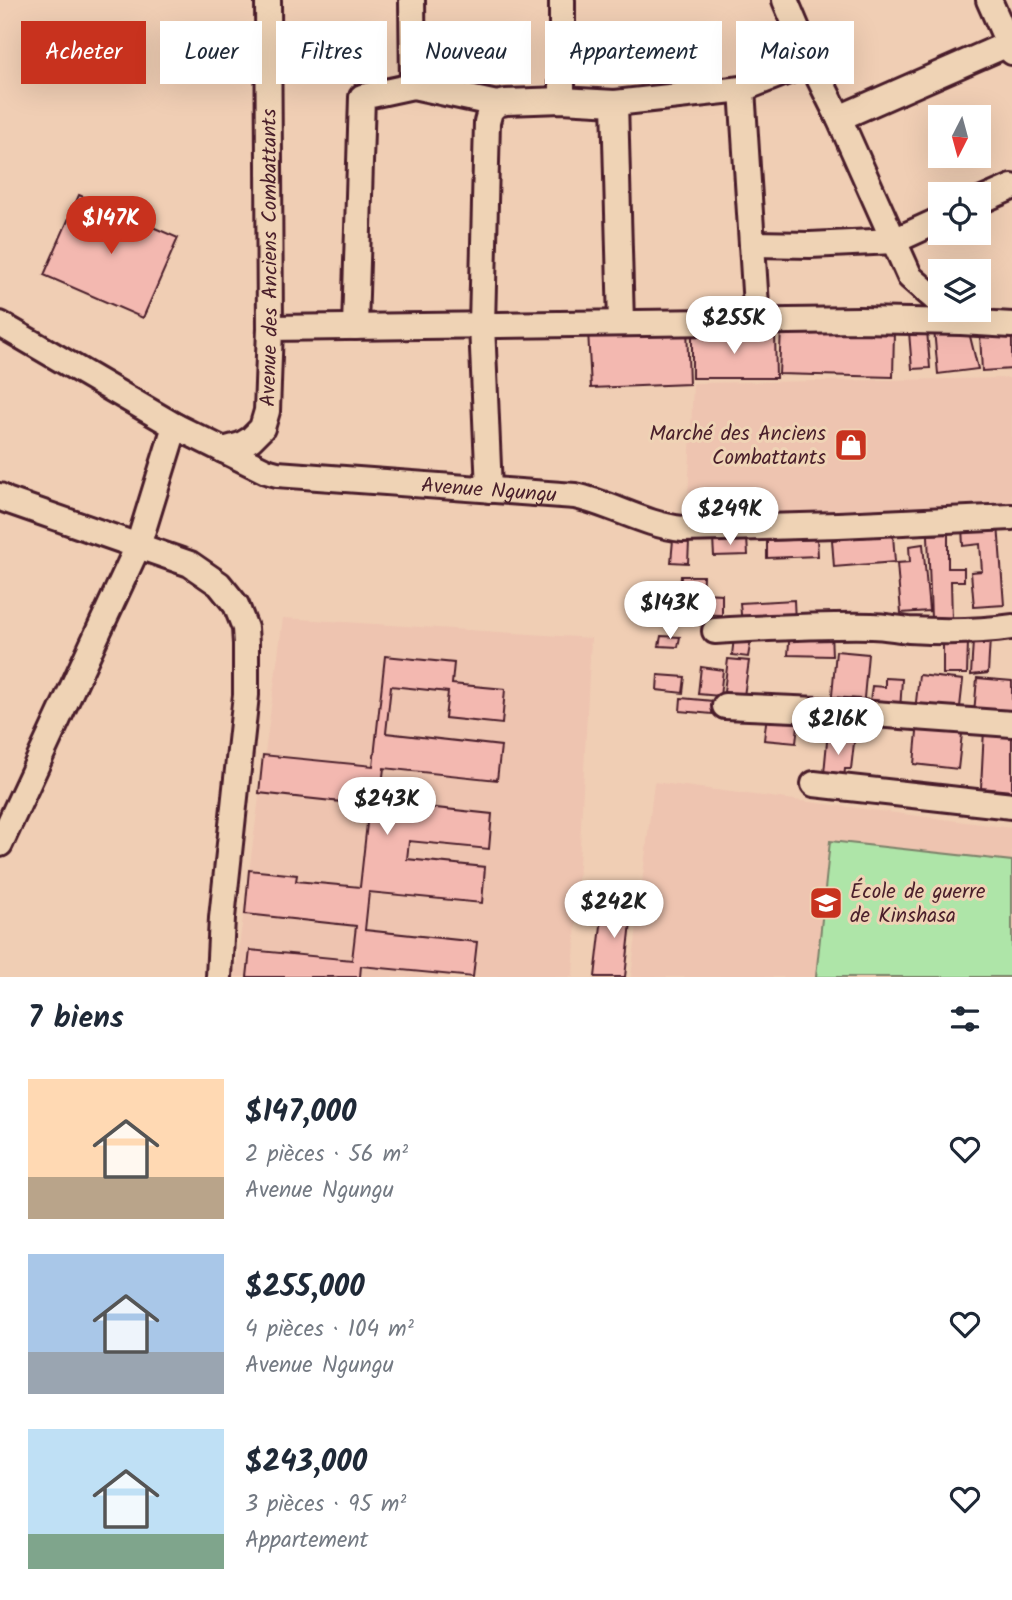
<!DOCTYPE html>
<html lang="fr">
<meta charset="utf-8">
<style>
:root{--surface:#fff;--page:#f2f2f3;--text:#1f2937;--muted:#747a83;--accent:#c8321e}
body{margin:0;font-family:Kalam,sans-serif;background:var(--page);color:var(--text);height:100vh;display:flex;flex-direction:column;font-size:26px;white-space:nowrap}
*{box-sizing:border-box;margin:0}
p{font-size:23px;color:var(--muted)}
.icon{flex:none;width:38px;height:38px;fill:none;stroke:currentColor;stroke-width:2;stroke-linecap:round;stroke-linejoin:round}
.map{position:relative;height:977px;overflow:hidden}
.sheet{display:flex;flex-direction:column;background:var(--surface);flex:1}
.sheet>*{flex:none}
.top-card{position:absolute;left:21px;top:21px;width:971px;height:63px;display:flex;gap:14px}
.needle{width:46px;rotate:186deg}
.fabs{position:absolute;left:928px;top:105px;display:grid;gap:14px}
.fabs a{display:grid;place-items:center;width:63px;height:63px;border-radius:0px;background:var(--surface);box-shadow:0 7px 28px #0002;font-size:35px}
.price{position:absolute;translate:-50% -60px;padding:0 16px;border-radius:24px;background:#fff;color:#222;font-size:23px;line-height:46px;filter:drop-shadow(0 2px 4px #0008)}
.price::after{content:'';position:absolute;left:50%;top:42px;width:21px;height:16px;margin-left:-10px;background:inherit;clip-path:polygon(0 0,100% 0,50% 100%)}
.price.on{background:var(--accent);color:#fff}
ul{padding:0;list-style:none}
li{display:flex;align-items:center;gap:21px;height:175px;padding:0 28px}
li span{display:grid;place-items:center;flex:none;width:196px;height:140px;border-radius:0px;color:#555}
li>.icon{margin-inline-start:auto}
span .icon{width:84px;height:84px;fill:#fffc;stroke-width:1}
li b{font-size:30px}
h2{display:flex;justify-content:space-between;align-items:center;height:84px;padding:0 28px;font-size:30px}
.chip{padding:0 24px;border-radius:0px;background:var(--surface);box-shadow:0 7px 28px #0002;font-size:24px;line-height:63px}
.chip.on{background:var(--accent);color:#fff}
.map>svg:first-child{display:block}
.built{fill:#eec4b0}
.green{fill:#aee5a8;stroke:#7c826a;stroke-width:2}
.building{fill:#f3b8b0;stroke:#4a1f2b;stroke-width:2}
.lines{fill:none;stroke-linecap:round;stroke-linejoin:round}
.minor-casing{stroke:#4a1f2b;stroke-width:30}
.minor{stroke:#efd3b5;stroke-width:24}
.labels{text-anchor:middle;stroke-width:6;stroke-linejoin:round;paint-order:stroke}
.street-label{font-size:21px;fill:#4a1f2b;stroke:#efd3b5}
.poi-label{font-size:21px;fill:#4a1f2b;stroke:#efd3b5;text-anchor:end}
</style>
<div class="map">
<svg width="1012" height="977" viewBox="0 0 1012 977">
<rect width="100%" height="100%" fill="#f0ceb4"/>
<filter id="ink" filterUnits="userSpaceOnUse"><feTurbulence type="fractalNoise" baseFrequency=".0143" numOctaves="2"/><feDisplacementMap in="SourceGraphic" scale="14" xChannelSelector="R" yChannelSelector="G"/><feConvolveMatrix kernelMatrix="1 2 1 2 8 2 1 2 1" color-interpolation-filters="sRGB"/></filter>
<g filter="url(#ink)">
<path class="built" d="M1012,378v128l-325,18 6,-141z
M283,618l308,20 -18,339h-338z
M654,782l358,46v149h-381z"/>
<path class="green" d="M830,841l182,20v116h-196z"/>
<path class="building" d="M79,195l99,43 -35,80 -99,-43z
M978,290l10,23 -17,8 -5,-11h12z
M687,326l2,58 -98,4 -3,-58z
M781,328l113,3 -1,46 -114,-3z
M968,328l10,41 -40,5 -4,-45z
M927,330l3,38 -18,1 -3,-37z
M1012,332v37l-30,2 -2,-37z
M775,333l1,45h-84v-44z
M998,524l6,81 -30,2 -3,-35 11,-1 -2,-27 -17,2 -1,-19z
M948,534v34h16v13h-13l1,38h-21l-3,-84z
M893,535l2,27 -61,5 -2,-27z
M747,538l1,17 -34,1 -1,-17z
M817,539l1,17 -51,2v-17z
M673,540l16,2 -1,21 -17,-1z
M923,544l6,67 -28,2 -4,-50 13,-1 -1,-16z
M681,576h22l-1,17 20,1v21l-43,-1z
M794,600l1,22 -53,3 -2,-22z
M790,631l41,1 1,24 -44,-1z
M661,636l19,1 -2,10 -19,-1z
M734,638l17,2 -3,17 -16,-2z
M990,638l-2,35 -17,2 2,-34z
M943,641l25,1 -1,32h-24z
M836,651l32,3 -5,55 -32,-3z
M385,656l69,7 -2,21 53,5 -3,35 -57,-6 3,-26 -57,-6 -5,47 115,13 -4,34 -113,-12 -4,34 112,12 -3,35 -80,-8 -2,18 78,8 -3,36 -113,-11 -4,38 112,12 -4,35 -112,-11 -1,11h-113l3,-27 102,10 4,-34 -111,-12 4,-44 48,5 -1,6 64,6 9,-82 -110,-12 4,-38 110,11z
M728,659l21,2 -6,42 -20,-3z
M701,667l22,3 -3,26 -22,-2z
M658,675l27,2 -2,16 -26,-3z
M919,675l44,5 -4,36 -44,-5z
M885,678l17,1 -2,32 -31,-2 3,-23 13,1z
M977,678l35,3v37l-38,-4z
M681,698l32,3 -1,13 -32,-3z
M767,714l32,3 -3,26 -32,-3z
M918,721l45,4 -5,44 -44,-5z
M984,729l28,2v60l-31,-3z
M828,731l27,3 -4,35h-6l-2,16 -20,-1z
M604,900l29,4 -8,73h-30z"/>
<g class="lines">
<defs>
<g id="minor">
<path d="M412,0l1,86"/>
<path d="M785,0l26,62 28,56 71,159 30,26"/>
<path d="M989,0l23,52"/>
<path d="M742,89l15,233"/>
<path d="M562,100v-100"/>
<path d="M615,103l6,220"/>
<path d="M839,118l169,-74"/>
<path d="M978,202l34,-15"/>
<path d="M752,244l58,1 84,-4 46,-21"/>
<path id="s1" d="M0,324l175,102 91,45 11,3 298,22c37,8 70,29 108,33l155,-4 174,-8"/>
<path d="M355,327l7,-230 51,-11 84,18"/>
<path d="M270,328l589,-8 102,2 51,3"/>
<path id="s2" d="M223,450l18,-5 10,-6 11,-11 5,-17 3,-83 -2,-328"/>
<path d="M489,490l-7,-165 5,-203 3,-11 7,-7 9,-2 56,-2 53,3 127,-14 69,-27"/>
<path d="M0,496l6,4 184,64 29,20 17,21 9,23 1,16v51l-24,223 -3,59"/>
<path d="M715,631c52,-3 104,-6 157,-5 12,0 25,3 37,4 35,2 69,2 103,-3"/>
<path d="M725,706l93,4 194,14"/>
<path d="M814,784l198,22"/>
<path d="M0,844l138,-298 37,-120"/>
</g>
</defs>
<use href="#minor" class="minor-casing"/>
<use href="#minor" class="minor"/>
</g>
</g>
<defs>
<symbol id="shop-square" viewBox="-11 -11 22 22"><rect x="-9" y="-9" width="18" height="18" rx="4" fill="#c8321e" stroke="#efd3b5"/><path d="M-5-2.5h2.3a2.7 3.5 0 0 1 5.4 0H5L5.5 6h-11ZM-1.5-2.5h3a1.5 2.3 0 0 0-3 0Z" fill="#fff"/></symbol>
<symbol id="university-square" viewBox="-11 -11 22 22"><rect x="-9" y="-9" width="18" height="18" rx="4" fill="#c8321e" stroke="#efd3b5"/><path d="M0-5L7-2L0 1L-7-2ZM-4 1L0 2.5L4 1V4Q0 6-4 4Z" fill="#fff"/></symbol>
</defs>
<g fill-rule="evenodd">
<use href="#shop-square" x="832" y="426" width="38" height="38"/>
<use href="#university-square" x="807" y="884" width="38" height="38"/>
</g>
<g class="labels">
<g class="street-label">
<text dy="7" stroke="none"><textPath href="#s2" startOffset="217">Avenue des Anciens Combattants</textPath></text>
<text dy="7" stroke="none"><textPath href="#s1" startOffset="528">Avenue Ngungu</textPath></text>
</g>
<g class="poi-label">
<text x="826" y="440">Marché des Anciens<tspan x="826" dy="24">Combattants</tspan></text>
<text x="850" y="898" text-anchor="start">École de guerre<tspan x="850" dy="24">de Kinshasa</tspan></text>
</g>
</g>
</svg>
<div class="fabs">
<a><svg class="needle" viewBox="-14 -14 28 28"><path d="M0-13l5 13h-10z" fill="#e53935"/><path d="M0 13l5-13h-10z" fill="#747a83"/></svg></a>
<a><svg class="icon" aria-label="locate" viewBox="0 0 24 24"><circle cx="12" cy="12" r="6"/><path d="M12 2v4M12 18v4M2 12h4M18 12h4"/></svg></a>
<a><svg class="icon" aria-label="layers" viewBox="0 0 24 24"><path d="M12 4l9 5-9 5-9-5zM3 14l9 5 9-5"/></svg></a>
</div>
<b class="price on" style="left:111px;top:256px">$147K</b>
<b class="price" style="left:734px;top:356px">$255K</b>
<b class="price" style="left:730px;top:547px">$249K</b>
<b class="price" style="left:670px;top:641px">$143K</b>
<b class="price" style="left:838px;top:757px">$216K</b>
<b class="price" style="left:387px;top:837px">$243K</b>
<b class="price" style="left:614px;top:940px">$242K</b>
<div class="top-card">
<a class="chip on">Acheter</a>
<a class="chip">Louer</a>
<a class="chip">Filtres</a>
<a class="chip">Nouveau</a>
<a class="chip">Appartement</a>
<a class="chip">Maison</a>
</div>
</div>
<section class="sheet">
<h2>7 biens<svg class="icon" aria-label="filters" viewBox="0 0 24 24"><path d="M4 7h16M4 17h16"/><circle cx="9" cy="7" r="2"/><circle cx="15" cy="17" r="2"/></svg></h2>
<ul>
<li><span style="background:linear-gradient(#ffd9b3 70%,#b9a48a 0)"><svg class="icon" aria-label="home" viewBox="0 0 24 24"><path d="M3 11l9-7 9 7M6 9v11h12V9"/></svg></span><div><b>$147,000</b><p>2 pièces · 56 m²</p><p>Avenue Ngungu</p></div><svg class="icon" aria-label="heart" viewBox="0 0 24 24"><path d="M12 20l-8-8c-3-5 5-10 8-4 3-6 11-1 8 4z"/></svg></li>
<li><span style="background:linear-gradient(#a9c7e8 70%,#9aa5b1 0)"><svg class="icon" aria-label="home" viewBox="0 0 24 24"><path d="M3 11l9-7 9 7M6 9v11h12V9"/></svg></span><div><b>$255,000</b><p>4 pièces · 104 m²</p><p>Avenue Ngungu</p></div><svg class="icon" aria-label="heart" viewBox="0 0 24 24"><path d="M12 20l-8-8c-3-5 5-10 8-4 3-6 11-1 8 4z"/></svg></li>
<li><span style="background:linear-gradient(#bfe0f5 75%,#7fa58c 0)"><svg class="icon" aria-label="home" viewBox="0 0 24 24"><path d="M3 11l9-7 9 7M6 9v11h12V9"/></svg></span><div><b>$243,000</b><p>3 pièces · 95 m²</p><p>Appartement</p></div><svg class="icon" aria-label="heart" viewBox="0 0 24 24"><path d="M12 20l-8-8c-3-5 5-10 8-4 3-6 11-1 8 4z"/></svg></li>
</ul>
</section>
